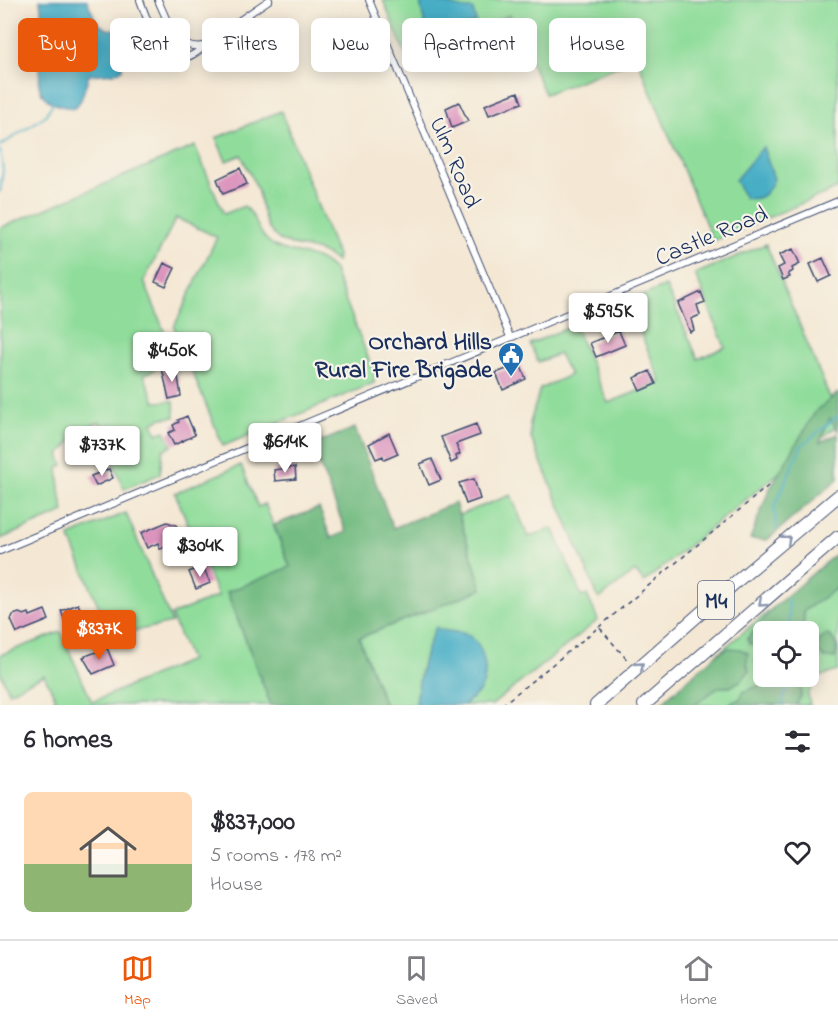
<!DOCTYPE html>
<meta charset="utf-8">
<style>
:root{--surface:#fff;--page:#f2f2f3;--text:#2b2b33;--muted:#7c7c81;--line:#e1e1e2;--accent:#ea580c}
body{margin:0;font-family:"Indie Flower",sans-serif;background:var(--page);color:var(--text);height:100vh;display:flex;flex-direction:column;font-size:22px;white-space:nowrap}
*{box-sizing:border-box;margin:0}
p{font-size:20px;color:var(--muted)}
.icon{flex:none;width:33px;height:33px;fill:none;stroke:currentColor;stroke-width:2;stroke-linecap:round;stroke-linejoin:round}
.map{position:relative;height:705px;overflow:hidden}
.details{display:flex;flex-direction:column;background:var(--surface);flex:1}
.details>*{flex:none}
.banner{position:absolute;left:18px;top:18px;width:802px;height:54px;display:flex;gap:12px}
.fabs{position:absolute;left:753px;top:621px;display:grid;gap:12px}
.fabs a{display:grid;place-items:center;width:66px;height:66px;border-radius:9px;background:var(--surface);box-shadow:0 3px 15px #0003;font-size:30px}
.price{position:absolute;translate:-50% -51px;padding:0 14px;border-radius:6px;background:#fff;color:#222;font-size:20px;line-height:39px;filter:drop-shadow(0 2px 3px #0008)}
.price::after{content:'';position:absolute;left:50%;top:36px;width:18px;height:14px;margin-left:-9px;background:inherit;clip-path:polygon(0 0,100% 0,50% 100%)}
.price.current{background:var(--accent);color:#fff}
ul{padding:0;list-style:none}
li{display:flex;align-items:center;gap:18px;height:150px;padding:0 24px}
li span{display:grid;place-items:center;flex:none;width:168px;height:120px;border-radius:9px;color:#555}
li>.icon{margin-inline-start:auto}
span .icon{width:72px;height:72px;fill:#fffc;stroke-width:1}
li b{font-size:26px}
h2{display:flex;justify-content:space-between;align-items:center;height:72px;padding:0 24px;font-size:26px}
.tag{padding:0 21px;border-radius:9px;background:var(--surface);box-shadow:0 3px 15px #0003;font-size:21px;line-height:54px}
.tag.current{background:var(--accent);color:#fff}
.tab-bar{display:flex;justify-content:space-around;align-items:center;height:84px;border-top:2px solid var(--line);background:var(--surface);font-size:16px;color:var(--muted)}
.tab-bar a{display:grid;justify-items:center;gap:3px}
.tab-bar .current{color:var(--accent)}
.map>svg:first-child{display:block}
.green{fill:#90dd9b;stroke:#56867c;stroke-width:1.5}
.forest{fill:#74bc83;stroke:#487670;stroke-width:1.5}
.water{fill:#47aec6;stroke:#316e92;stroke-width:1.5}
.lines{fill:none;stroke-linecap:round;stroke-linejoin:round}
.stream{stroke:#47aec6;stroke-width:2}
.building{fill:#db94be}
.street-casing{stroke:#3c4b70;stroke-width:8}
.highway-casing{stroke:#3c4b70;stroke-width:14}
.path{stroke:#3c4b70;stroke-width:1.5;stroke-dasharray:4.5 4.5;stroke-linecap:butt}
.street{stroke:#fff;stroke-width:6}
.highway{stroke:#fff;stroke-width:12}
.oneway{stroke:#8d97ae}
.labels{text-anchor:middle;stroke-width:4.5;stroke-linejoin:round;paint-order:stroke}
.shield{fill:#f7f3e8;stroke:#5d6a87;stroke-width:1.5}
.shield-label{font-size:22px;font-weight:bold;fill:#1b2f5e}
.street-label{font-size:24px;fill:#1b2f5e;stroke:#f7f3e8}
.poi-label{font-size:24px;font-weight:bold;fill:#1b2f5e;stroke:#f7f3e8;text-anchor:end}
</style>
<div class="map">
<svg width="838" height="705" viewBox="0 0 838 705">
<rect width="100%" height="100%" fill="#f7f3e8"/>
<filter id="ink" filterUnits="userSpaceOnUse"><feTurbulence type="fractalNoise" baseFrequency=".0167" numOctaves="2"/><feDisplacementMap in="SourceGraphic" scale="12" xChannelSelector="R" yChannelSelector="G"/><feConvolveMatrix kernelMatrix="1 2 1 2 8 2 1 2 1" color-interpolation-filters="sRGB"/></filter>
<filter id="wash" filterUnits="userSpaceOnUse"><feTurbulence type="fractalNoise" baseFrequency=".008" numOctaves="4" result="noise"/><feDisplacementMap in="SourceGraphic" scale="24" xChannelSelector="R" yChannelSelector="G"/><feGaussianBlur stdDeviation="1.35" result="paint"/><feColorMatrix in="noise" values="0 0 0 0 0 0 0 0 0 0 0 0 0 0 0 0 0 1.4 0 .05"/><feComposite in="paint" operator="in"/></filter>
<g filter="url(#wash)">
<rect width="100%" height="100%" fill="#f4e8d4"/>
<path class="green" d="M383,0h455v188l-125,53 -76,-182 -92,35 -35,-79 -103,43z
M281,111l56,144 -1,7c-18,-18 -37,-11 -56,-22 -17,-10 -17,-34 -23,-51 -4,-11 -11,-23 -16,-34l-15,6 -10,-23z
M195,146l29,68 20,-8c12,8 12,24 23,34 18,18 48,8 67,31l41,104 -1,8 -151,63 -49,-119 43,-90 -41,-19 -32,63 23,57 -14,6 6,14 -5,12 -10,5 11,27 19,-1 1,16 -13,1 -10,5 5,11 8,-3 7,15 -9,4 -3,24 -36,15 -17,-42 17,-7 -4,-11 -15,6 -5,-13 -18,7 -23,26 4,10 -5,3 3,30 3,14 -64,27v-311z
M766,244l72,173v8l-194,157 -9,-11 -36,28 -68,-161 -1,-15 10,-34 30,-14 -11,-21 -21,8 -8,-18 44,-19 34,78 53,-21 -33,-80 38,-16 32,73 27,-12 -30,-73z
M241,465l17,42 7,-3 25,63 -63,26 44,112h-221l-1,-2 7,-4 -12,-24 -35,17 -9,-20v-17l61,-23 31,70 98,-42 -19,-45 47,-19 -43,-103z
M511,495l17,42 25,-9 29,69 5,-2 11,25 -106,85h-28l16,-14 3,-29 -3,-14 -26,-16h-11l-7,-5c-12,24 -18,52 -20,78h-31l-26,-67 123,-49 -23,-74z
M126,513l46,110 -61,13 -42,-100z
M838,587v84l-21,6 -9,17 2,11h-14l5,-9v-19l7,-1v-44l-5,-1 1,-20z
M775,606l-28,33 3,5h5l8,-7v8l-8,15 8,24 -20,8 -3,7 -13,6h-33l25,-18h11l19,-16 -2,-8 -30,-9z"/>
<path class="forest" d="M838,393v38l-8,-13 -10,24 18,-8v45l-71,61 -17,-1 19,-49 46,-78z
M355,428l38,100 62,-25 27,86 -123,49 26,67h-114l-44,-113 63,-25 -16,-42 45,-17 12,30 15,-6 -34,-87z
M838,552v35l-34,24 -1,20 -39,1 -1,5 -7,7h-6l-3,-5 28,-33z
M827,634c9,5 11,14 8,24h-10l-8,-7 2,-10z
M763,645l1,31 37,1v19l-5,9h-69l13,-6 3,-7 20,-8 -8,-24z
M728,648l12,1 8,4 -1,10 2,8 -7,9 -12,7h-11l-25,18h-35l58,-51z"/>
<path class="water" d="M40,0h47c6,14 11,33 30,29l7,16 -2,25 -8,3 -25,2 -8,25 -6,8c-16,-1 -33,-6 -36,-23l4,-55z
M435,1l30,8h8l3,13 -34,11h-9l-8,-7 -5,-24z
M615,29l7,13 -1,7 -18,10h-6l-5,-5 -3,-14 12,-8z
M763,147l11,32c-6,14 -12,22 -29,19l-10,-18z
M436,627c10,7 25,2 35,10 14,10 18,38 10,52 -3,6 -12,11 -17,16h-48c3,-27 8,-54 20,-78z"/>
<g class="lines">
<path class="stream" d="M0,146l45,-30 9,-15
M0,150l3,20 -3,22
M777,529l-3,-21 27,-62 37,-30
M788,599l2,33
M781,705l10,-29"/>
</g>
<g id="blocks">
<path class="building" d="M518,92l4,11 -33,12 -4,-10z
M459,102l9,19 -16,7 -6,-20z
M240,168l7,16 -24,10 -6,-15z
M793,249l7,15 -8,4 1,3 -5,3 2,3 -7,3 -5,-12 6,-3 -5,-10z
M823,258l8,18 -13,6 -8,-18z
M164,263l11,5 -9,19 -11,-5z
M701,292l4,10 -8,3 3,10 -9,4 3,11 -4,2 -12,-29z
M619,331l6,14 -29,12 -6,-14z
M520,364l6,15 -23,11 -7,-17z
M173,366l3,11h2l3,19 -12,3 -7,-31z
M650,371l6,13 -16,7 -6,-13z
M187,416l8,19 -21,10 -6,-12 7,-3 -2,-5 6,-3 -1,-2z
M476,424l4,11 -24,9 4,10 -4,2 1,4 -6,3 -10,-26z
M389,433l9,21 -14,6 -1,-4 -7,3 -7,-15z
M432,459l9,21 -12,5 -9,-21z
M295,467l1,12 -21,2 -1,-11z
M109,469l4,9 -17,8 -5,-10z
M474,479l6,20 -14,5 -7,-21z
M167,522l9,3 4,9 -9,4 3,6 -14,5 -2,-6 -11,5 -6,-15z
M203,566l7,17 -14,6 -7,-17z
M78,604l7,14 -18,8 -6,-15z
M45,610l4,10 -32,13 -6,-13 2,-5 6,-2 5,2 5,-2 1,3z
M107,648l7,17 -21,9 -10,-17z"/>
</g>
</g>
<g filter="url(#ink)">
<use href="#blocks" fill-opacity="0" stroke="#3c4b70" stroke-width="1.5"/>
<g class="lines">
<defs>
<path id="street" d="M140,0c7,20 24,72 54,54 6,-3 12,-10 18,-14 19,-14 38,-27 57,-40
M158,0c9,20 18,51 45,46
M369,0l141,337
M0,551l838,-350"/>
<path id="highway" d="M596,705l141,-124 101,-85
M644,705l194,-168"/>
</defs>
<use href="#street" class="street-casing"/>
<use href="#highway" class="highway-casing"/>
<path class="path" d="M599,627l169,-141
M502,705l97,-78 30,35"/>
<use href="#street" class="street"/>
<use href="#highway" class="highway"/>
</g>
<defs><path id="oneway-chevron" d="M-2-3.5L2.5 0L-2 3.5" fill="none" stroke-width="1.6" stroke-linecap="round" stroke-linejoin="round" transform="scale(1.5)"/></defs>
<g class="oneway">
<use href="#oneway-chevron" transform="translate(787 539) rotate(-40)"/>
<use href="#oneway-chevron" transform="translate(762 603) rotate(139)"/>
<use href="#oneway-chevron" transform="translate(640 666) rotate(-41)"/>
</g>
</g>
<defs>
<symbol id="civic-pin" viewBox="-11 -11 22 30"><path d="M0 17L-7.5 6A9.5 9.5 0 1 1 7.5 6Z" fill="#1f6fb2" stroke="#f7f3e8"/><path d="M-.6-6.5H3V-4.5H.6V-3L4-1V1h2V6H-6V1h2V-1L-.6-3ZM-1.2 2.5V6h2.4V2.5Z" fill="#fff"/></symbol>
</defs>
<g fill-rule="evenodd">
<use href="#civic-pin" x="496" y="340" width="30" height="40"/>
</g>
<g class="labels">
<rect class="shield" x="698" y="581" width="36" height="38" rx="4.5"/>
<g class="shield-label">
<text x="716" y="608">M4</text>
</g>
<g class="street-label">
<text transform="translate(456 162) rotate(67)" y="8">Ulm Road</text>
<text transform="translate(711 235) rotate(-23)" y="8">Castle Road</text>
</g>
<g class="poi-label">
<text x="492" y="349">Orchard Hills<tspan x="492" dy="28">Rural Fire Brigade</tspan></text>
</g>
</g>
</svg>
<div class="fabs">
<a><svg class="icon" aria-label="locate" viewBox="0 0 24 24"><circle cx="12" cy="12" r="6"/><path d="M12 2v4M12 18v4M2 12h4M18 12h4"/></svg></a>
</div>
<b class="price" style="left:608px;top:344px">$595K</b>
<b class="price" style="left:172px;top:383px">$450K</b>
<b class="price" style="left:285px;top:474px">$614K</b>
<b class="price" style="left:102px;top:477px">$737K</b>
<b class="price" style="left:200px;top:578px">$304K</b>
<b class="price current" style="left:99px;top:661px">$837K</b>
<div class="banner">
<a class="tag current">Buy</a>
<a class="tag">Rent</a>
<a class="tag">Filters</a>
<a class="tag">New</a>
<a class="tag">Apartment</a>
<a class="tag">House</a>
</div>
</div>
<section class="details">
<h2>6 homes<svg class="icon" aria-label="filters" viewBox="0 0 24 24"><path d="M4 7h16M4 17h16"/><circle cx="9" cy="7" r="2"/><circle cx="15" cy="17" r="2"/></svg></h2>
<ul>
<li><span style="background:linear-gradient(#ffd9b3 60%,#8fb573 0)"><svg class="icon" aria-label="home" viewBox="0 0 24 24"><path d="M3 11l9-7 9 7M6 9v11h12V9"/></svg></span><div><b>$837,000</b><p>5 rooms · 178 m²</p><p>House</p></div><svg class="icon" aria-label="heart" viewBox="0 0 24 24"><path d="M12 20l-8-8c-3-5 5-10 8-4 3-6 11-1 8 4z"/></svg></li>
</ul>
</section>
<nav class="tab-bar">
<a class="current"><svg class="icon" aria-label="map" viewBox="0 0 24 24"><path d="M3 6l6-2 6 2 6-2v14l-6 2-6-2-6 2zM9 4v14M15 6v14"/></svg>Map</a>
<a><svg class="icon" aria-label="saved" viewBox="0 0 24 24"><path d="M7 4h10v16l-5-4-5 4z"/></svg>Saved</a>
<a><svg class="icon" aria-label="home" viewBox="0 0 24 24"><path d="M3 11l9-7 9 7M6 9v11h12V9"/></svg>Home</a>
</nav>
